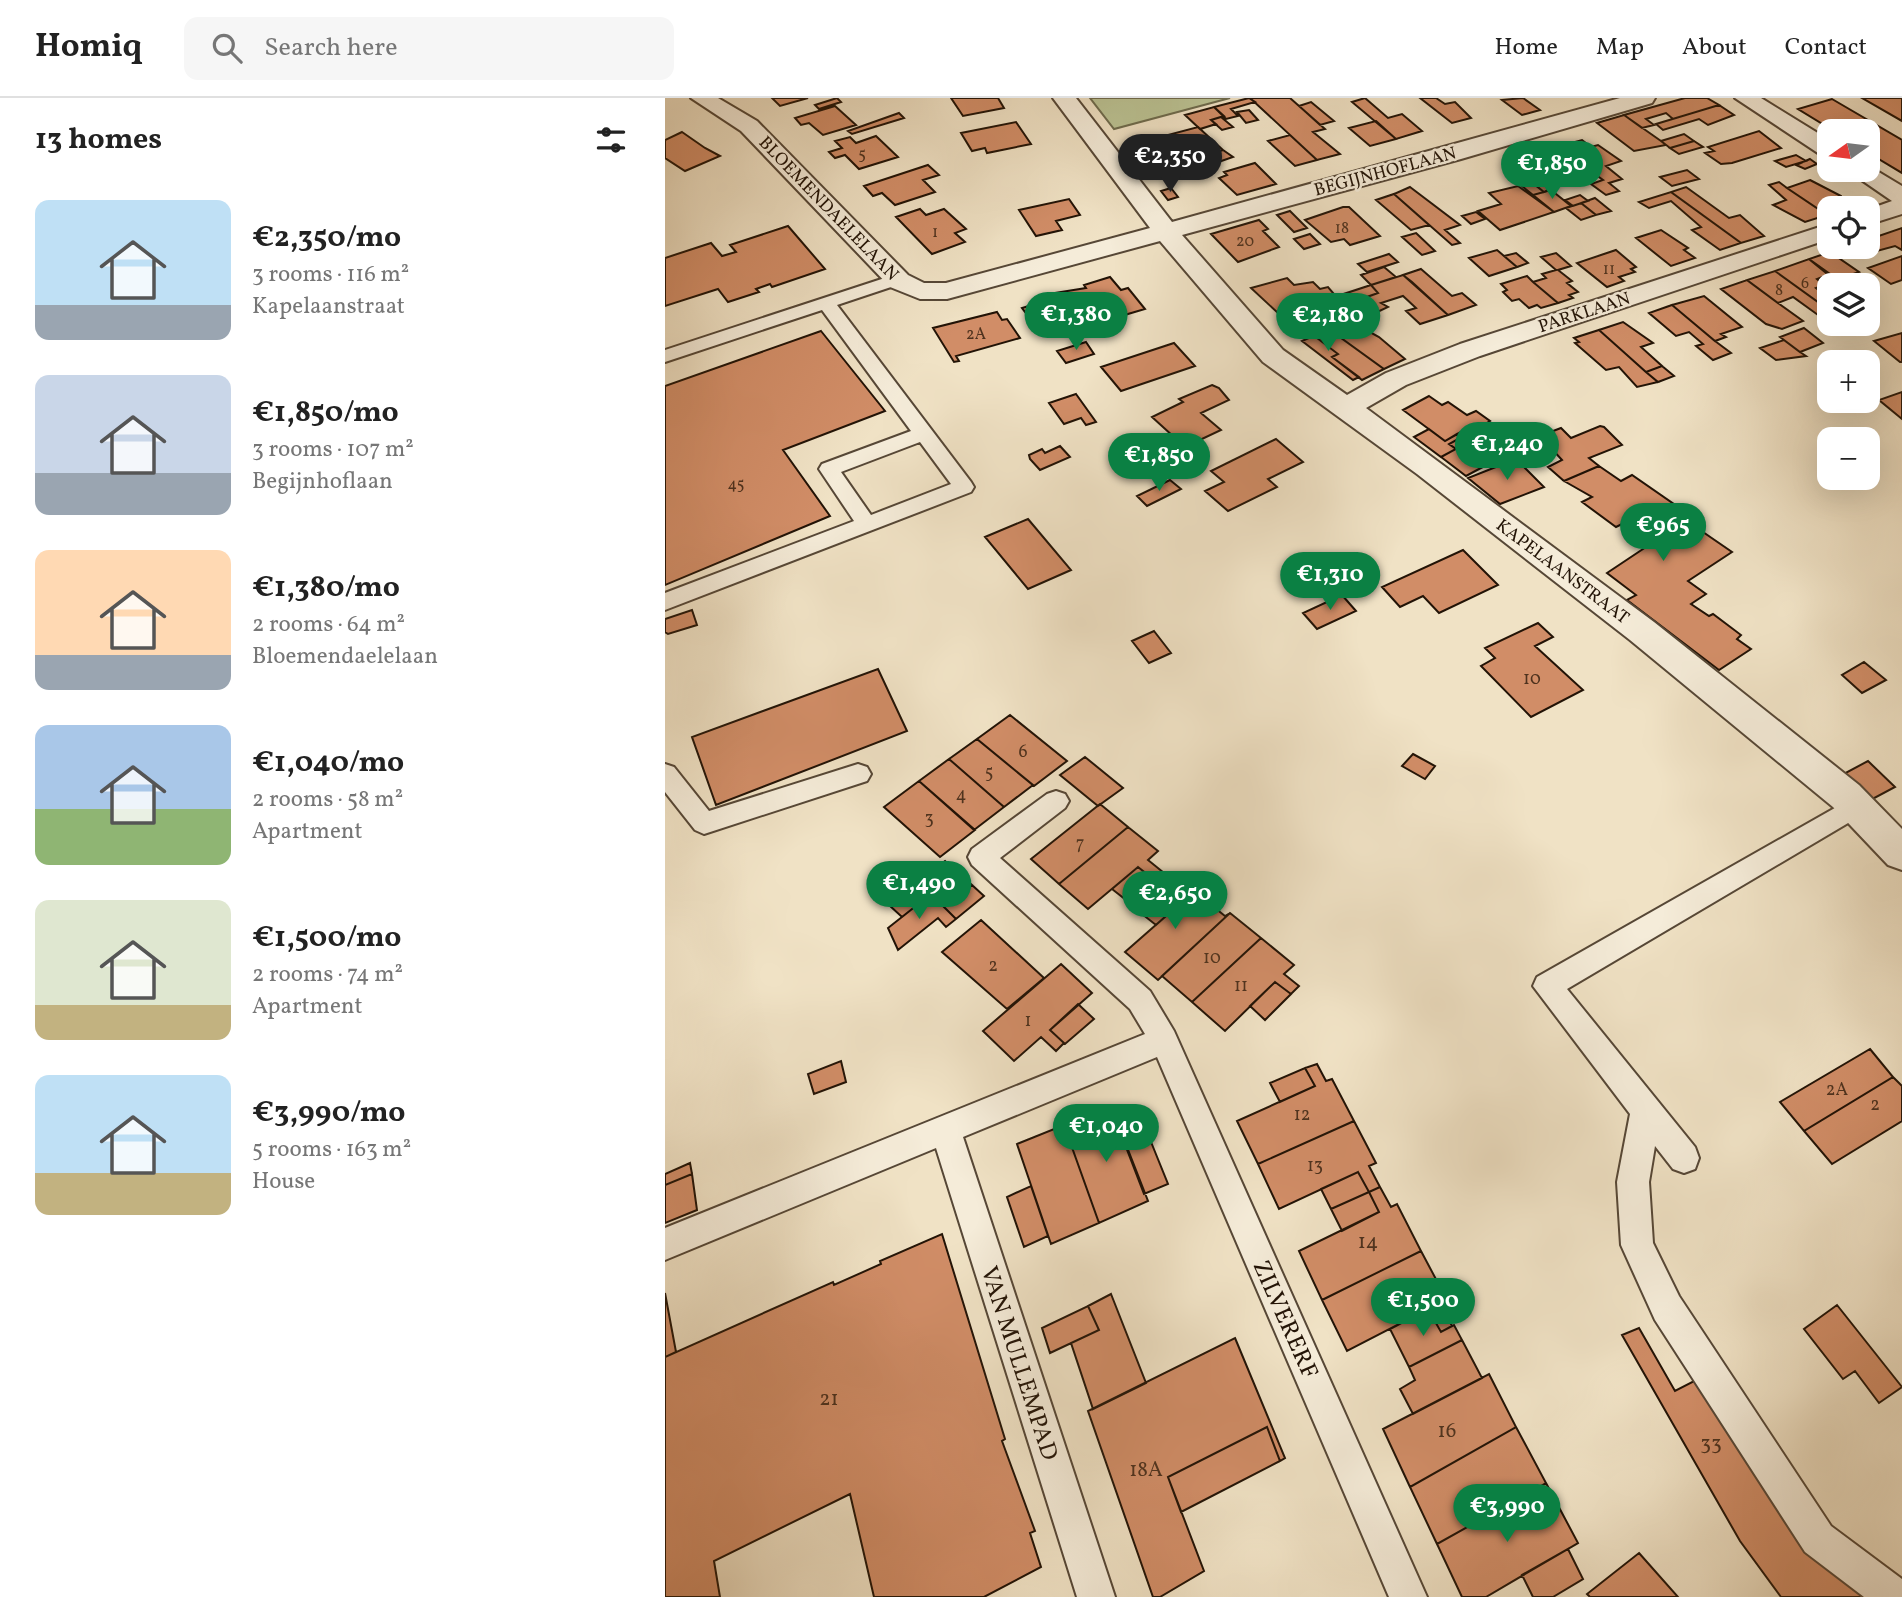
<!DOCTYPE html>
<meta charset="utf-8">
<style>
:root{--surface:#fff;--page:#f6f6f6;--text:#222;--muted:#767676;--line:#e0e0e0;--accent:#0b8043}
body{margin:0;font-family:Vollkorn,serif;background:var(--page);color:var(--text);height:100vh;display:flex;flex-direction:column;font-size:26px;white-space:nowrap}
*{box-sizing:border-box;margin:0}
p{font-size:23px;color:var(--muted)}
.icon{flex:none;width:38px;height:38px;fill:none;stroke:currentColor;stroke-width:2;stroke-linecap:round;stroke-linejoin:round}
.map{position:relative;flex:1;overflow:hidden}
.drawer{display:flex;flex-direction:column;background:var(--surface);width:665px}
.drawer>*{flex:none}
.needle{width:46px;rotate:256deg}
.fabs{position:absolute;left:1152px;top:21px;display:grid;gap:14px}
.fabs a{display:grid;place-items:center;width:63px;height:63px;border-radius:14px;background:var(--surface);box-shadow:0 7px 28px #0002;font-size:35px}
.price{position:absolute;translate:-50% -60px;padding:0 16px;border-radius:24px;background:var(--accent);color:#fff;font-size:23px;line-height:46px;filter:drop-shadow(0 2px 4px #0008)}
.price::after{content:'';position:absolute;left:50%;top:42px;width:21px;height:16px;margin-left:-10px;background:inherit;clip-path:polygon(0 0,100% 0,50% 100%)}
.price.active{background:#222;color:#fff}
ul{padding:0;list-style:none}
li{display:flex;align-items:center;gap:21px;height:175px;padding:0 35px}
li span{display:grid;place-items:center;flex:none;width:196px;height:140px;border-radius:14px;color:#555}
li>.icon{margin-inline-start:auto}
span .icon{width:84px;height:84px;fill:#fffc;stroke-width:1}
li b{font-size:30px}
h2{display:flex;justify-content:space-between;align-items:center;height:84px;padding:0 35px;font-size:30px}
header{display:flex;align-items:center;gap:42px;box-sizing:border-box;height:98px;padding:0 35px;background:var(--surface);border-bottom:2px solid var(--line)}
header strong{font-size:33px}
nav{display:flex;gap:38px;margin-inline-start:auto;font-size:24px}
.search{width:490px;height:63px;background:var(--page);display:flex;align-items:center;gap:18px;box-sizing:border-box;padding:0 24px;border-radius:14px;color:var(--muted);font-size:26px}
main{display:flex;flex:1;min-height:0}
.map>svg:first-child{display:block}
.green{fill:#bbc394;stroke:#6e6b4d;stroke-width:2}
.building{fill:#d18d67;stroke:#221306;stroke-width:2}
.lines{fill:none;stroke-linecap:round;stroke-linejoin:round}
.service-casing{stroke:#564736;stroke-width:4}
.minor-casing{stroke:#564736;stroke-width:4}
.service{fill:#f5ecd9;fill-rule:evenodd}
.minor{fill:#f5ecd9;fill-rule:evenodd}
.labels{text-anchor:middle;stroke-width:5;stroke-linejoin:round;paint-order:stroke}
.far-number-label{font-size:16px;fill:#4e321e}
.far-street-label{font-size:18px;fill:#221306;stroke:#f5ecd9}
.number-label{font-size:18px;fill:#4e321e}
.near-number-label{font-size:21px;fill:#4e321e}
.near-street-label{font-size:24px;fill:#221306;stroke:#f5ecd9}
</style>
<header>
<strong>Homiq</strong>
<div class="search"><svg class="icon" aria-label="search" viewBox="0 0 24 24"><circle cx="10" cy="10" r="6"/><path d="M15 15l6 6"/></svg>Search here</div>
<nav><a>Home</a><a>Map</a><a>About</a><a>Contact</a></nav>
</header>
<main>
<section class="drawer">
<h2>13 homes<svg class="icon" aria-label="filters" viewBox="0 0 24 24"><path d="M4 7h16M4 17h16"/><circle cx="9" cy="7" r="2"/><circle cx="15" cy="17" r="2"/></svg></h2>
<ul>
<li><span style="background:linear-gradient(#bfe0f5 75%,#9aa5b1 0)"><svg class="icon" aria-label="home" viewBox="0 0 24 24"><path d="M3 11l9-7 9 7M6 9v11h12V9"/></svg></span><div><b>€2,350/mo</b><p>3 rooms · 116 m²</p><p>Kapelaanstraat</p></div></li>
<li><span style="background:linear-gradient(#c9d6e8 70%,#9aa5b1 0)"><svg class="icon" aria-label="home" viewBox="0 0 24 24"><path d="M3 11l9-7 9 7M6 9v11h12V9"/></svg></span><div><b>€1,850/mo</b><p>3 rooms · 107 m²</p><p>Begijnhoflaan</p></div></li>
<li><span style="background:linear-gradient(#ffd9b3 75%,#9aa5b1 0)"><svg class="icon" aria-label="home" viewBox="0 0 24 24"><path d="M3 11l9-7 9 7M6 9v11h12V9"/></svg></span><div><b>€1,380/mo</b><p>2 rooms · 64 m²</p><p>Bloemendaelelaan</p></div></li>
<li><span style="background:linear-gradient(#a9c7e8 60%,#8fb573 0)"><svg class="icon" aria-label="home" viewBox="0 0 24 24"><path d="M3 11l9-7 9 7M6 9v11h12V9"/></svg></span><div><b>€1,040/mo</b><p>2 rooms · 58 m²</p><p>Apartment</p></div></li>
<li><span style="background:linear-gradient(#dfe7d0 75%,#c2b280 0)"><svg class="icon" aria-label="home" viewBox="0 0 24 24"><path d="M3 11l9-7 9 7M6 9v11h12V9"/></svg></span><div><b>€1,500/mo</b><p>2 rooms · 74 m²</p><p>Apartment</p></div></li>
<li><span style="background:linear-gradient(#bfe0f5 70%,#c2b280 0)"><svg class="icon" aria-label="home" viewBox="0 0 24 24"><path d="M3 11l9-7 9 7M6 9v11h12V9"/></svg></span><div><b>€3,990/mo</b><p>5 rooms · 163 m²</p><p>House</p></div></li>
</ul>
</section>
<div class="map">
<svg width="1237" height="1499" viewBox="0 0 1237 1499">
<rect width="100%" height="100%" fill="#f0e2c5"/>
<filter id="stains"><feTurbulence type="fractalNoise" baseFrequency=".00286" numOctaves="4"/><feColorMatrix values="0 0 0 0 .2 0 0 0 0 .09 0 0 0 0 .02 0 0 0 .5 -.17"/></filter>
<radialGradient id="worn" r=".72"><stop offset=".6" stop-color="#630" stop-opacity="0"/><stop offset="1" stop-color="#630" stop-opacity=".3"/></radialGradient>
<path class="green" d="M425,0h140l-116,31z"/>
<path class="building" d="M107,0h36l-28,8z
M172,0l4,4 -22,7 -4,-4z
M286,0h47l6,10 -41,8z
M584,0l6,4 -24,7 7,7 -12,3 -12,-12z
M585,0h40l35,31 -12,3 27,22 -23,6z
M700,0l23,20 14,-4 20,17 -26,8 -44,-37z
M755,0h16l9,6 10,-2 16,16 -19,5z
M858,0l17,12 -18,5 -20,-15z
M1020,0h22l12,7 -46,14 -7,-6 -20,6 8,6 -12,3 -18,-13z
M1197,0h40v23z
M1167,1l70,41v33l-35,-21v-21h-33l-36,-22z
M646,4l23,19 -14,4 -21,-19z
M1054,7l15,10 -26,10 -9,-6 -36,11 -7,-6z
M170,8l21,19 -33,10 -14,-12 -8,2 -6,-7z
M549,9l10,9 -13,4 5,4 -16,5 -15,-14z
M584,12l9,10 -12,3 -9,-11z
M234,15l5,5 -52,16 -4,-3z
M959,17l37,26 5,4 -32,6 -37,-28z
M556,19l12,10 -11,3 -11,-10z
M711,23l20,18 -26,7 -21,-18z
M351,24l15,22 -44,9 -2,-5 -13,3 -11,-18z
M533,29l25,23 -19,6 -6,-6 -31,7 -4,-6 -9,2 -9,-12z
M1094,33l22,17 -49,15 -11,1 -16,-11 9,-2 -6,-4z
M17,34l23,16 15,8 -35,15 -20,-13v-18z
M1019,36l10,7 -24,7 -9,-7z
M625,37l27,25 -22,6 -27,-25z
M211,38l22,21 -39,12 -14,-14 -10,3 -6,-6 13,-4 -7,-7 15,-4 6,6z
M917,42l9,7 7,-2 23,16 -15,5 16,13 -13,4 10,8 -13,4 -15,-11 12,-4 -46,-33z
M1029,43l9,6 -24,7 -9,-6z
M558,52l10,7 -26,9 -8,-8z
M867,56l8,6 8,-3 23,17 -18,5 5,5 -14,8 -38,-30z
M1131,57l10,6 -20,6 -11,-6z
M534,60l13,13 -9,2 -6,-6 -12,4 -6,-7z
M1145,61l7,5 -12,5 -9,-4z
M590,65l21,21 -39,11 -18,-17 8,-3 -3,-3z
M263,67l11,10 -16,5 12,12 -40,13 -13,-12 -9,3 -9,-10z
M1022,72l12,9 -27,7 -12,-9z
M858,77l21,17 -11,3 -21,-17z
M1145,82l31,16 1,3 -5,2 10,7h-18l-2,7 -40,-27z
M1114,84l8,6 40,27 -22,7 -32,-17 13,-5 -17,-15z
M853,88l36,26 -54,18 -22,-19 23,-7 -12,-11z
M745,89l50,38 -15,5 15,13 -8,2 -58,-51z
M1021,89l43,31 11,-3 24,21 -23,7 -70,-51z
M506,90l7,9 -10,3 -7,-9z
M886,92l20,16 -17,6 -21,-17z
M1006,94l70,51 -21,7 -28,-20 9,-3 -30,-26 -22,7 -10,-6z
M729,96l35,31 -18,5 -35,-30z
M915,97l8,6 -15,5 -8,-6z
M930,100l16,13 -15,4 -15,-12z
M404,101l11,16 -24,6 6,9 -26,6 -17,-26z
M916,105l15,12 -15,5 -15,-12z
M678,109h6l31,29 -30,9 -6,-6 -13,3 -26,-22z
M255,111l6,6 18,-6 22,20 -11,4 10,9 -33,12 -36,-37z
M625,113l17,17 -13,4 -17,-17z
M811,114l9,7 -14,5 -9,-8z
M594,122l9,9 -5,2 16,16 -41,15 -27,-28z
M123,128l37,43 -53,18 -2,-3 -14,5 3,3 -31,10 -10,-13 -53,17v-48l46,-15 11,13 14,-4 -6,-7z
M1237,130v22l-7,-4 -18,5 -10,-6v-5z
M996,132l27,18 -4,2 11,8 -24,8 -35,-28z
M751,135l19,18 -13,4 -20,-18z
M645,136l10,10 -16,5 -10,-10z
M832,152l20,17 -28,9 -20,-18z
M951,152l20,17 -5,2 4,3 -16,5 5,4 -17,6 -30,-24z
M1165,154l29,20 -6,2 22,16 -8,3v-8h-26l-32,-26z
M851,155l12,10 -11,4 -13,-11z
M891,155l15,13 -13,4 14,11 -5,2 11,9 -9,3 4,3 -15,5 -25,-21 13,-4 -4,-4 14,-4 -15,-13z
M724,156l9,8 -31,10 -9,-8z
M1237,158v24l-11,4 -23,-16z
M1144,161l21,15 -13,5 7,6 -8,3 13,10v12l-54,-39z
M719,169l12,10 -25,8 -10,-10z
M756,171l31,27 10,-3 14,12 -28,10 -45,-40z
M1110,173l54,39v1l-11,4 -25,-18 -15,6 -31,-23z
M738,177l9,7 36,33 -28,9 -14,-13 10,-3 -13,-12 -22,7 7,4 -17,8 -18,-13 25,-9 -7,-8z
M862,178l6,6 25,21 -17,5 -4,-3 -8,3 -10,-9 -7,2 -9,-9 4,-2 -6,-6z
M445,179l11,13 7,-2 17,21 -24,7 -3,-3 -42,7 -12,-15 -19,6 7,9 -17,5 -13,-17 36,-11 -3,-4 31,-5 -2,-3z
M622,180l7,7 19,-3 7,7 8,-2 6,7 -14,5 2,2 49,-16 7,8 -51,18 -7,-8 -41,11 -28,-26z
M1082,182l31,23 25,18 -21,8 -16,-5 -45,-35z
M1039,198l38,31 -21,7 5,3 -11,4 -43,-36z
M688,204l15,11 -12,6 -17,-12z
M1007,207l43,36 16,12 -18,7 -17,-14 7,-2 -14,-12 -13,4 -27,-23z
M332,214l5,8 5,-1 13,19 -64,18 3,5 -5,1 -21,-34z
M958,224l30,21 -12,4 21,19 -16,6 -47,-42z
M1139,230l19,15 -23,9 -20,-15z
M664,231l2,2 -14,7 21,16 -6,3 27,20 -6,3 -51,-39z
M688,231l8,6 7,-4 11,6 26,22 -21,10 -47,-34z
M934,232l47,42 12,10 -21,5 -18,-20 -13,3 -31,-27 4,-1 -5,-4z
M156,233l64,80 -102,39 47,66 -165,69v-199z
M666,233l6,4 47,34 -22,11 -30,-23 6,-3 -21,-16z
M1237,235v29h-2l-26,-21z
M1119,242l16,12 6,4 -30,4 -16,-12z
M421,244l8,12 -28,9 -9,-12z
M509,245l21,23 -74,25 -20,-24z
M997,268l12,10 -16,6 -12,-10z
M547,287l7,3 10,12 -28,13 20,17 -36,17 -33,-30 31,-15 -4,-3z
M1237,294v27l-23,-19z
M411,296l20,28 -10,3 -5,-7 -17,6 -15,-21z
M764,298l13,9 6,-3 19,13 9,-4 14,10 -13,8 -5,-3 -27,15 -42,-31z
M807,328l37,27 -43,23 -25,-19 15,-8 -7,-5 13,-7 -5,-3z
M935,328l4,1 18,18 -33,13 10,8 -35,15 -16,-14 14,-7 -22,-24 21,-8 10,10z
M764,331l16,12 12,-7 5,3 -13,7 7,5 -15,8 -27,-20z
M611,341l27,23 -35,17 9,8 -49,24 -23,-20 19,-9 -13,-11z
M395,348l10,11 -30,13 -10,-11 -1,-4 13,-6 3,4z
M851,361l28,28 -44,17 -32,-26z
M934,368l22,15 11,-6 52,36 -9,6 6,5 3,-3 48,33 -44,29 18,13 -15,10 18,12 4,-2 28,21 -4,4 14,10 -32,21 -92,-70 9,-5 -29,-22 42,-28 -27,-21 -6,3 -34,-25 10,-5 -28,-16z
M505,382l11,9 -34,17 -10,-10z
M363,421l43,51 -43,19 -43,-52z
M798,452l35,35 -59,28 -16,-17 -23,11 -18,-20z
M677,497l14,16 -39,18 -14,-16z
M27,512l5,15 -29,9 -3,-2v-13z
M873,525l15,14 -18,9 48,44 -52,27 -50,-51 14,-8 -10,-10z
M489,533l17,22 -22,10 -17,-22z
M1199,564l22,18 -24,13 -20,-18z
M213,571l29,62 -191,74 -24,-68z
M345,617l57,46 -33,25 -57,-47z
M312,641l56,46 -29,22 -55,-48z
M748,656l22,12 -10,13 -23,-13z
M420,659l38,31 -25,18 -38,-31z
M284,661l55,48 -30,23 -55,-49z
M1203,663l27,26 -30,16 -27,-26z
M254,683l56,49 -35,27 -56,-50z
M435,706l28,23 -69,57 -28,-25z
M463,729l30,24 -10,9 21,17 -9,8 -22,-18 -50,42 -29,-25z
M280,763l13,12 -27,21 -13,-12z
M473,769l14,11 -26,22 -14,-11z
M293,775l14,12 -28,22 -13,-13z
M504,779l21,18 4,-4 31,25 5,-3 -72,67 -33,-28 49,-43 -14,-12 7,-6 -7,-6z
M487,780l15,13 -25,23 -16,-14z
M253,784l13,12 -29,23 -13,-12z
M307,787l12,11 -28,23 -12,-12z
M266,796l25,25 -10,8 -8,-9 -40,32 -10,-22z
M495,799l14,12 -18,16 -14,-11z
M565,815l31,25 -69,64 -30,-26z
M316,822l63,58 -37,31 -65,-57z
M596,840l33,27 -10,9 15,12 -8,8 -16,-12 -50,49 -33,-29z
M396,866l31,29 -42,37 14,13 -8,8 -15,-14 -27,24 -31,-30z
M610,884l16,12 -26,26 -15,-14z
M413,906l16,15 -29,25 -15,-14z
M1205,951l23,28 -89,54 -24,-29z
M176,963l5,21 -32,12 -6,-20z
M652,966l9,17 6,-2 22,42 -96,43 -21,-43 78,-35 -10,-18z
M640,970l10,18 -35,16 -10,-19z
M1228,979l9,9v35l-70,43 -28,-33z
M446,1008l37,95 -49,22 -35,-98z
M689,1023l22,42 -7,3 11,21 -11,5 -11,-20 -79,37 -21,-45z
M399,1027l35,98 -48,21 -34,-100z
M484,1039l19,47 -24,10 -18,-47z
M25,1065l2,11 -27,11v-11z
M693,1074l11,20 -38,17 -10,-20z
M27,1076l5,36 -32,13v-38z
M366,1088l17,50 -24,11 -17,-50z
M715,1089l11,20 6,-3 24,47 -99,49 -23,-49 80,-39 -10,-20z
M704,1094l10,20 -37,19 -11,-22z
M277,1136l63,205 -3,2 33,90 -5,2 11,34 -57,30h-110l-24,-103 -136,67 6,36h-55v-240l168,-75 1,3 47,-21 -1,-3z
M756,1153l26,49 -7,3 12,23 -11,6 -13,-23 -81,42 -25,-51z
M0,1195l11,59 -11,5z
M446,1196l35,89 -53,26 -22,-66 28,-13 -11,-24z
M1172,1207l65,82 -23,16 -24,-32 -12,8 -39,-50z
M423,1208l11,24 -49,23 -8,-25z
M763,1211l13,23 13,-7 8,15 -53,27 -19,-38z
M974,1230l36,63 25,-13 165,219h-84l-41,-56 -118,-206z
M570,1240l50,120 -5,3 -13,-34 -99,50 36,94 -44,26h-7l-65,-186z
M797,1242l20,38 -69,36 -13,-25 15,-9 -6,-13z
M824,1276l27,53 -106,60 -27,-58z
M602,1329l13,34 -99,51 -13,-35z
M851,1329l30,56 -109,61 -27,-57z
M881,1385l32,60 -92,54h-24l-25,-53z
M903,1451l15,30 -30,18h-20l-11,-22z
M974,1455l39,44h-88l-3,-3z"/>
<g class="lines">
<defs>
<path id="service" d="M232,176l6,1 3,4 -3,4 -66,22 134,177 3,5 -3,5 -306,118v-17l189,-72 -35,-52 3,-5 89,-33 -89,-121 -157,52v-12zM255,344l31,42 -80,31 -30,-43z
M0,666l9,3 35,44 149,-47 9,3 4,7 -4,7 -163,53 -9,-4 -30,-38z
M391,693l9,3 4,7 -4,7 -65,50 150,133 24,40 253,566h-38l-232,-540 -194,80 152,460h-38l-141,-449 -271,112v-32l480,-194 -15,-25 -158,-144 -4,-8 4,-8 75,-55z
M1191,698l9,3 4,7 -4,7 -298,176 128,158 4,11 -4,11 -11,4 -11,-4 -18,-23 -6,36 4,61 26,53 152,230 71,53v18h-38l-59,-45 -150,-232 -34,-75 -4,-63 13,-68 -97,-128 4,-9z"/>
<path id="minor" d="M26,0h27l39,23 151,154 16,8h22l204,-55 -97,-130h23l96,124 448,-124h35l-3,5 -191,56 -279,76 101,115 64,45 39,-22 74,-29 369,-120v15l-349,117 -74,29 -40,23 288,214 205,163 43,44v41l-14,-5 -55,-58 -203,-167 -213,-166 -154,-112 -103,-121 -213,58h-27l-30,-12 -149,-156z
M1070,0h26l68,42v17l-8,-2z
M1202,67l35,21v28l-35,11v-15l25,-9 -45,-31h20z"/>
</defs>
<use href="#service" class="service-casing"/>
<use href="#minor" class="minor-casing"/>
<use href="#service" class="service"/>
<use href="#minor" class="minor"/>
</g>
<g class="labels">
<g class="far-number-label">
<text x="197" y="61">5</text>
<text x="677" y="135">18</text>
<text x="270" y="139">1</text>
<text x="580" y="148">20</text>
<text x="944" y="176">11</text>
<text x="1140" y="190">6</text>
<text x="1114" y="197">8</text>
<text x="311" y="241">2A</text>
<text x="71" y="391">45</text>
</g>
<g class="far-street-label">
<text transform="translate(720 73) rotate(-15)" y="6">BEGIJNHOFLAAN</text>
<text transform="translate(164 110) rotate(46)" y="6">BLOEMENDAELELAAN</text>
<text transform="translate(919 214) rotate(-18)" y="6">PARKLAAN</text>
<text transform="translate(898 473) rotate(37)" y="6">KAPELAANSTRAAT</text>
</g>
<g class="number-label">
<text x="867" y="586">10</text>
<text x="358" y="659">6</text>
<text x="324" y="680">5</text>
<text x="296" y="702">4</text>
<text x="264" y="726">3</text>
<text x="415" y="751">7</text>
<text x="547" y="865">10</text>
<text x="328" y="873">2</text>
<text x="576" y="893">11</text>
<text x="363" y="928">1</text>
<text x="1172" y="997">2A</text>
<text x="1210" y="1012">2</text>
<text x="637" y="1022">12</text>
<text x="650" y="1073">13</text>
</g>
<g class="near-number-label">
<text x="703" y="1150">14</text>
<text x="164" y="1307">21</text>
<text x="782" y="1339">16</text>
<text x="1046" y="1351">33</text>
<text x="481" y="1378">18A</text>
</g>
<g class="near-street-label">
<text transform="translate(621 1221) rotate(66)" y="8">ZILVERERF</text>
<text transform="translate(355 1265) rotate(72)" y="8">VAN MULLEMPAD</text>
</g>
</g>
<rect width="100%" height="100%" filter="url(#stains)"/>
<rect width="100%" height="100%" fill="url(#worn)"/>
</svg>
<div class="fabs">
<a><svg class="needle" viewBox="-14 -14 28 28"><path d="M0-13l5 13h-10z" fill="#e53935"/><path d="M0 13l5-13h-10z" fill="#767676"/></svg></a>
<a><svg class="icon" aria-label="locate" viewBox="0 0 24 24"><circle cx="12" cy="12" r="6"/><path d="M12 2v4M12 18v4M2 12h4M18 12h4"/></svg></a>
<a><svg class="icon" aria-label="layers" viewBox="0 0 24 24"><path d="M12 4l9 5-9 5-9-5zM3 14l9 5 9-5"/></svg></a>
<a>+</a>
<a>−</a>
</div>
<b class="price active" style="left:505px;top:96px">€2,350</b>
<b class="price" style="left:887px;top:103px">€1,850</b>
<b class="price" style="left:411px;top:254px">€1,380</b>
<b class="price" style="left:663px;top:255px">€2,180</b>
<b class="price" style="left:842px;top:384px">€1,240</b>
<b class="price" style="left:494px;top:395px">€1,850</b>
<b class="price" style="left:998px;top:465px">€965</b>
<b class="price" style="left:665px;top:514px">€1,310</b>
<b class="price" style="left:254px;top:823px">€1,490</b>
<b class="price" style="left:510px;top:833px">€2,650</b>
<b class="price" style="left:441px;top:1066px">€1,040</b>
<b class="price" style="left:758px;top:1240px">€1,500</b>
<b class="price" style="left:842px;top:1446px">€3,990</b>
</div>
</main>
